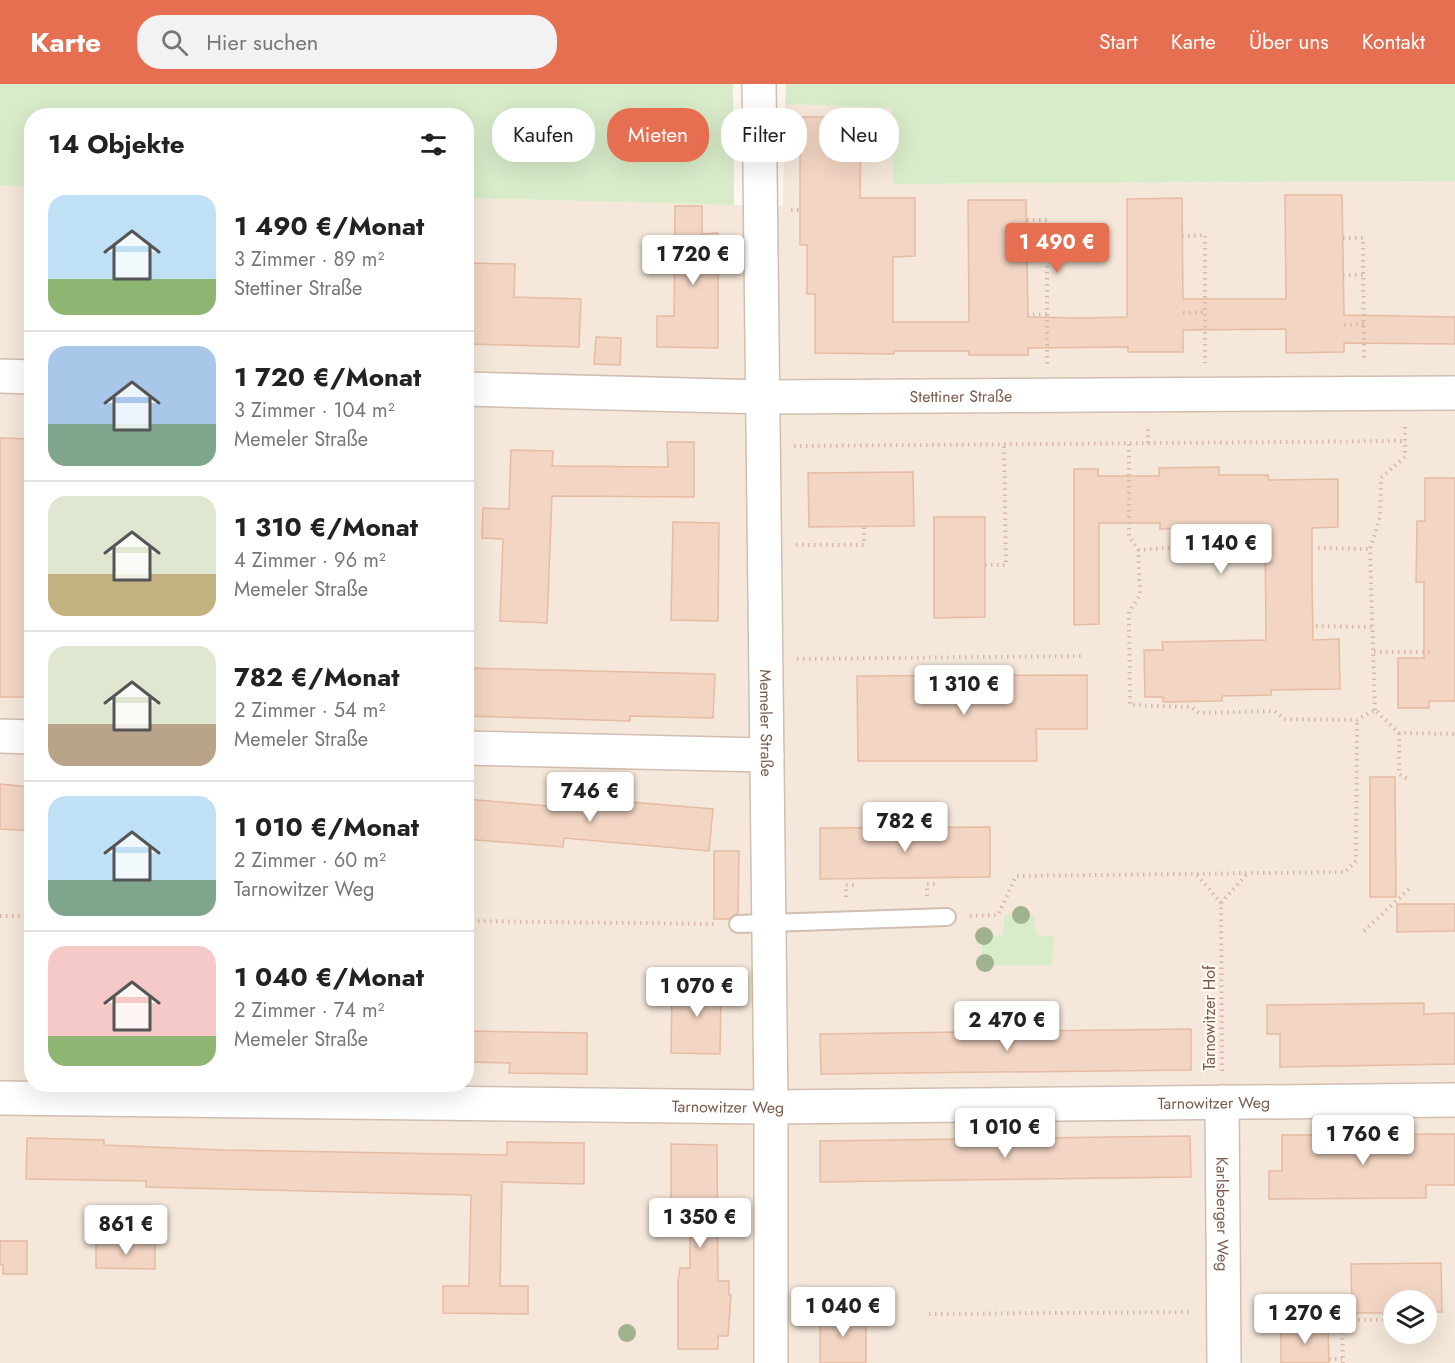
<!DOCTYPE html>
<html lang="de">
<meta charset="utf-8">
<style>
:root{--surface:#fff;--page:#f2f2f2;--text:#222;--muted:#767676;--line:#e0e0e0;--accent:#e76f51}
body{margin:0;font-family:Jost,sans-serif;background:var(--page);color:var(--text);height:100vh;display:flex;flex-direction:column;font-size:22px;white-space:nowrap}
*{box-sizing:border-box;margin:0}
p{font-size:20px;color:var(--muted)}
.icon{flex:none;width:33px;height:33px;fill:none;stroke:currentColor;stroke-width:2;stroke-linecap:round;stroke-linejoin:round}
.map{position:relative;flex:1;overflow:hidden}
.drawer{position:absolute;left:24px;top:24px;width:450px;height:984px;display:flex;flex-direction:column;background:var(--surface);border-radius:24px;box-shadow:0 6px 24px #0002}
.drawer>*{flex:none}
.hud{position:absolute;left:492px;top:24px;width:570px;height:54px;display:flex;gap:12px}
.buttons{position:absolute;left:1383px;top:1206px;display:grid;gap:12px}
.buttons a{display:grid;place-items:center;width:54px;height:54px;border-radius:50%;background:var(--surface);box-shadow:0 6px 24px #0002;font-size:30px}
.price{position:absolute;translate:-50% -51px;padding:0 14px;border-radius:6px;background:#fff;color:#222;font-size:20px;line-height:39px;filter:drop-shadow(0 2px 3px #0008)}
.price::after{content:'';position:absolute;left:50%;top:36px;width:18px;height:14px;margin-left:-9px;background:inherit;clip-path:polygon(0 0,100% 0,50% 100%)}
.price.active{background:var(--accent);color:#fff}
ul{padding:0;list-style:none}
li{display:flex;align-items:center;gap:18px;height:150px;padding:0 24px}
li+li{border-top:2px solid var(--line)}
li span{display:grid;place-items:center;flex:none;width:168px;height:120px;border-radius:18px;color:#555}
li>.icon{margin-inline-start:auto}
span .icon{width:72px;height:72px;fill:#fffc;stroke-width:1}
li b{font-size:26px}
h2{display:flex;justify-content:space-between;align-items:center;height:72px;padding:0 24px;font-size:26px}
.tag{padding:0 21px;border-radius:24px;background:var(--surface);box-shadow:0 6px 24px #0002;font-size:21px;line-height:54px}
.tag.active{background:var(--accent);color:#fff}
header{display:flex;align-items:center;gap:36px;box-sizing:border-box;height:84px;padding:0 30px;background:var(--accent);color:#fff}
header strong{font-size:28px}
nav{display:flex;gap:33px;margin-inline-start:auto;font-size:21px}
.search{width:420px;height:54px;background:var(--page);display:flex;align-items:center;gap:15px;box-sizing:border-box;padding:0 21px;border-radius:24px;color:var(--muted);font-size:22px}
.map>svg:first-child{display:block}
.residential{fill:#f5e8da;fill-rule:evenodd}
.green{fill:#d8ecc9}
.building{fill:#f3d5c3;stroke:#e6bba3;stroke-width:1.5}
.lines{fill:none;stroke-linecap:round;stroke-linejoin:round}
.service-casing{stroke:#d1beb0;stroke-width:20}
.minor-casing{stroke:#d1beb0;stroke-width:36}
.path{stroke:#d9b8a5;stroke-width:4;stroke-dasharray:1.5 4.5;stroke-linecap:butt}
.service{stroke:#fff;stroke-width:16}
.minor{stroke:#fff;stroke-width:33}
.tree{fill:#a0b28e}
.labels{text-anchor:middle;stroke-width:4.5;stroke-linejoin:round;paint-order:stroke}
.street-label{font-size:16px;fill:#7a5c4d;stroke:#fffaf3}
</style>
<header>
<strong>Karte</strong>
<div class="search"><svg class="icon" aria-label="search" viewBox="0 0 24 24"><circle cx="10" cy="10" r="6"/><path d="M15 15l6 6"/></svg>Hier suchen</div>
<nav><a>Start</a><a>Karte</a><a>Über uns</a><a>Kontakt</a></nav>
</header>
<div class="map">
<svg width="1455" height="1279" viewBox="0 0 1455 1279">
<rect width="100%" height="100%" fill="#fdf6ec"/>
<path class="residential" d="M785,20l107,4 2,76 561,-3v1182h-1455v-1177l32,1v897h434l1,-886 316,8zM1394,1216h32v34h-32z"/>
<path class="green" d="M0,0h733l1,121 -267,-7 -1,-82h-434l-1,71 -31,-1z
M786,0h669v97l-562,3 -1,-76 -107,-4z
M1005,831h29l3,20 17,1 -2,29h-70v-32l20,3z"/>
<path class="building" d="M800,33h61l-1,81h55v58l-22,1v65h76l-1,-122h58l2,117 54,1 45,-1v-118l55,-1 1,101h103l-1,-104h57l2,120 111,2v27l-111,-1v9l-58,1v-24l-103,1v22h-55v-5l-100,1v7h-59v-4h-75v3l-79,-1v-59h-8v-49h-7z
M675,122h27v28l16,-1v115l-61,-1v-31h17z
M471,179l44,1 -1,33 67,2 -2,48 -111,-3 -2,-49h4z
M596,253l25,1 -1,27 -26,-1z
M0,354l31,1 -6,207h7v51h-32z
M667,358h27v55l-142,-1 -5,127 -47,-2 3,-82 -21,-1 1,-30 26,1 2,-59 42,1 -1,15 116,1z
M1219,383v8h49l1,5 69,-1v48l-26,1v55l1,57 26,-1 1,50 -69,1v5l-49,1v5l-59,1v-5h-18l-1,-47h19l-1,-8 104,-2 -1,-112 -105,1v-6h-61v101l-25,1v-156h24v7h61v-8z
M913,388l1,54 -105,1 -1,-54z
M1425,394h30v223h-26v7h-31v-50h26v-76h-8l1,-61h8z
M934,433h51v100l-51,1z
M673,438l46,1 -1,98 -47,-1z
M466,584l249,6 -2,44 -83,-2v5l-164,-5z
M1087,591v54h-51l1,32h-179l-1,-85z
M1370,693h25l1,120h-26z
M0,700l32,3v44l-32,-2z
M548,711l165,14 -4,42 -145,-13 -1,9 -97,-8v-40l82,7z
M990,743v50l-170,2v-51z
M714,767h25l-1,62 -9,6h-15z
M1397,820h58v27l-58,1z
M692,890l25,1v16h4l-1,63 -49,-1 1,-62h20z
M1424,919v11l31,-1v51l-175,3v-33h-13v-29z
M1191,945v41l-370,4 -1,-40z
M466,947l121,2v41l-78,-1 1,-10 -44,-1z
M1455,1050v51h-29v13l-157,1v-28h13v-36z
M1190,1052l1,41 -371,5v-41z
M27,1054l77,2v5l120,5 283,5v-13l77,1v41l-82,-2 -2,104h28v28l-85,-1v-27h26l2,-91 -325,-8v-6l-120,-2z
M671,1060l46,1 1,136h11v14h2l-3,41h-10v13h-40v-68l2,-13h10v-59h-19z
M0,1157h27v33h-24v-9h-3z
M96,1159h59v26l-59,-1z
M1441,1179l1,49h-16v-12h-32v13h-42l-1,-49z
M820,1228h46v51h-46z
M1281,1243h47l1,36h-48z"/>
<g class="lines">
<defs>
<path id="service" d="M738,840l209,-7"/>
<g id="minor">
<path id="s1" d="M759,0l12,1023v256"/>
<path d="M0,292l32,1"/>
<path id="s2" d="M466,305l297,8 692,-4"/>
<path d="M0,652l32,1"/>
<path d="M466,664l301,7"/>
<path id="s3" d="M0,1014l771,9 684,-7"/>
<path id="s4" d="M1222,1018l2,261"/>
</g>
</defs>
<use href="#service" class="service-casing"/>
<use href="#minor" class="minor-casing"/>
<path class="path" d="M790,67h10
M791,126h9
M1027,136h20v144
M1182,152l23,-1v128
M1343,154h20l1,124
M1027,174h20
M1343,191h20
M1183,229l22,-1
M1027,231l21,-1
M1344,241l20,-1
M1148,359v-17
M1129,360v92l9,14 2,45 -11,17 1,93 61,2 8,6 75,-2 10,8 73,1 18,-10 24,23 56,1
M794,362l611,-5
M796,461h68v-18
M1318,464l52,1
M1138,466l41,-3 12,-9v-16
M985,481h21l-2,-120
M1316,542l56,1
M1374,568h59
M797,575l287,-3
M1375,626l-5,-161 10,-32 1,-39 24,-21v-33
M1399,649v41l9,5
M1197,791l24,28
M927,812v-12h9
M846,813v-12h8
M0,832h32
M970,832l28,-1 18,-39 329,-4 11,-11 1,-141
M466,837l250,3
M1364,847l45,-42
M1222,987l-1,-168 26,-29
M929,1230l264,-2
M1256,1236h128v-7
M1342,1236l1,43
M1329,1275h13"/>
<use href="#service" class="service"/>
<use href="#minor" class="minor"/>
</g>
<g class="tree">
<circle cx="1021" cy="831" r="9"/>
<circle cx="984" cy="852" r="9"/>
<circle cx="985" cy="879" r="9"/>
<circle cx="627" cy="1249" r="9"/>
</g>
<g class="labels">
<g class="street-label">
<text dy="6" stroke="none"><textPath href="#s2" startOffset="495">Stettiner Straße</textPath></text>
<text dy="6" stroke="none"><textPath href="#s1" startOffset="639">Memeler Straße</textPath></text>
<text transform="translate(1209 934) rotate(-90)" y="6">Tarnowitzer Hof</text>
<text dy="6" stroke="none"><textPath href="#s3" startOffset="1214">Tarnowitzer Weg</textPath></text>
<text dy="6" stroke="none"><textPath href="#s3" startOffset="728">Tarnowitzer Weg</textPath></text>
<text dy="6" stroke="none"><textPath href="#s4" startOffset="112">Karlsberger Weg</textPath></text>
</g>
</g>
</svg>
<div class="buttons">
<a><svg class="icon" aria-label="layers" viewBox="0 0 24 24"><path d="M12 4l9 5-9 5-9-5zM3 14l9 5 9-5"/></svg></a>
</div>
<b class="price active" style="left:1057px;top:190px">1 490 €</b>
<b class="price" style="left:693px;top:202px">1 720 €</b>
<b class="price" style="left:1221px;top:491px">1 140 €</b>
<b class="price" style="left:964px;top:632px">1 310 €</b>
<b class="price" style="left:590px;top:739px">746 €</b>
<b class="price" style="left:905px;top:769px">782 €</b>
<b class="price" style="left:697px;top:934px">1 070 €</b>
<b class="price" style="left:1007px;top:968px">2 470 €</b>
<b class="price" style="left:1005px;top:1075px">1 010 €</b>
<b class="price" style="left:1363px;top:1082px">1 760 €</b>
<b class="price" style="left:700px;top:1165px">1 350 €</b>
<b class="price" style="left:126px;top:1172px">861 €</b>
<b class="price" style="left:843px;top:1254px">1 040 €</b>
<b class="price" style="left:1305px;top:1261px">1 270 €</b>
<div class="hud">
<a class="tag">Kaufen</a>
<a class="tag active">Mieten</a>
<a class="tag">Filter</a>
<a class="tag">Neu</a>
</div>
<section class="drawer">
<h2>14 Objekte<svg class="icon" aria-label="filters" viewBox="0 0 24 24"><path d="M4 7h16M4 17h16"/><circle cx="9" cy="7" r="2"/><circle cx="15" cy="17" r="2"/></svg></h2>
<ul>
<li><span style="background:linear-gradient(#bfe0f5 70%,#8fb573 0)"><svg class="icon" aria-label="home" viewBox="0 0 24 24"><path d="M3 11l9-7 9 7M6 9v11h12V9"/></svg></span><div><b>1 490 €/Monat</b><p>3 Zimmer · 89 m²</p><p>Stettiner Straße</p></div></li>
<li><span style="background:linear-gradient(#a9c7e8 65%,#7fa58c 0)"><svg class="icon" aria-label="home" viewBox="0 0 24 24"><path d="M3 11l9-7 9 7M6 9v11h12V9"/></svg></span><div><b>1 720 €/Monat</b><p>3 Zimmer · 104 m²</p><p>Memeler Straße</p></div></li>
<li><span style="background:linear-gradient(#dfe7d0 65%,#c2b280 0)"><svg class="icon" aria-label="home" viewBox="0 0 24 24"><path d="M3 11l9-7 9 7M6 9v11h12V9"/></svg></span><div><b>1 310 €/Monat</b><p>4 Zimmer · 96 m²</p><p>Memeler Straße</p></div></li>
<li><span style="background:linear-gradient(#dfe7d0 65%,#b9a48a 0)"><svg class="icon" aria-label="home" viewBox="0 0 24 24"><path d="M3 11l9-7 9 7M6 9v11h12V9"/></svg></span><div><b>782 €/Monat</b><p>2 Zimmer · 54 m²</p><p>Memeler Straße</p></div></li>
<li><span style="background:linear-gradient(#bfe0f5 70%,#7fa58c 0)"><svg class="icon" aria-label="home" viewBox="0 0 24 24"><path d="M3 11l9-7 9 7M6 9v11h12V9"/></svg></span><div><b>1 010 €/Monat</b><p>2 Zimmer · 60 m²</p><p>Tarnowitzer Weg</p></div></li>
<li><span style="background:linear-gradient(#f6c9c9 75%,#8fb573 0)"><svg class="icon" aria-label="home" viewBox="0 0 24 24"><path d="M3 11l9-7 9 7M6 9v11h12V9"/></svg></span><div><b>1 040 €/Monat</b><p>2 Zimmer · 74 m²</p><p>Memeler Straße</p></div></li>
</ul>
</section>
</div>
